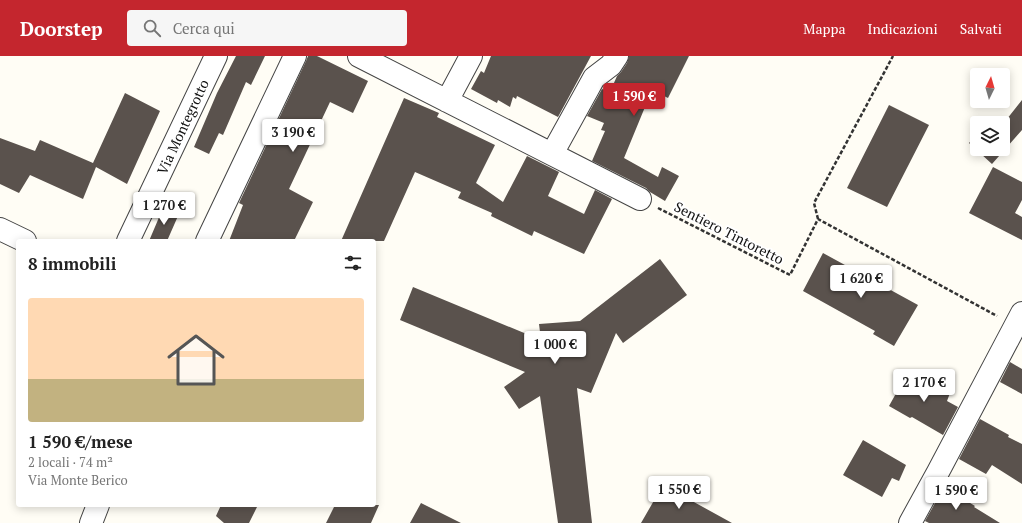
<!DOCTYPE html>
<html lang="it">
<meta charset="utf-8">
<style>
:root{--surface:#fff;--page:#f6f6f6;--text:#222;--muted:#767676;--line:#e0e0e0;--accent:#c4262e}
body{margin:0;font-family:"PT Serif",serif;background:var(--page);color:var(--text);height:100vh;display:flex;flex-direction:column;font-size:15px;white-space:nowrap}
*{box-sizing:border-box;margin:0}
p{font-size:13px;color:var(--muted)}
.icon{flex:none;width:22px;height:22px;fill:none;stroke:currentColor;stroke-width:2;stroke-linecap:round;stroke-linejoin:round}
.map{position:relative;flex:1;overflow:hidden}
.sheet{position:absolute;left:16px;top:183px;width:360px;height:268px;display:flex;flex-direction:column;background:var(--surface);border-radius:4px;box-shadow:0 2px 10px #0003}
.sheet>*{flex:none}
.needle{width:26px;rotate:5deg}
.tools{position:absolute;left:970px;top:12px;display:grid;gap:8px}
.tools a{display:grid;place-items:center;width:40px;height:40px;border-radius:4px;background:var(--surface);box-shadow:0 2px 10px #0003;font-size:20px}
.price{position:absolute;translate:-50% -34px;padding:0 9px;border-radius:4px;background:#fff;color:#222;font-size:13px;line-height:26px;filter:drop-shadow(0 1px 2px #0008)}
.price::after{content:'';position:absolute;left:50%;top:24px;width:12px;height:9px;margin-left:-6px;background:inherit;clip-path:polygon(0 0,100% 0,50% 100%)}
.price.selected{background:var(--accent);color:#fff}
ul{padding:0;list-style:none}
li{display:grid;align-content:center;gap:8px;height:212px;padding:0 12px}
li+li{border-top:1px solid var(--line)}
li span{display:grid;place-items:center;height:124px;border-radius:4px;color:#555}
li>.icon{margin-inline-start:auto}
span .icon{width:72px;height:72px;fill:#fffc;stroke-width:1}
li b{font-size:17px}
h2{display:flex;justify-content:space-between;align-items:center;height:48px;padding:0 12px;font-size:17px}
header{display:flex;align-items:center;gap:24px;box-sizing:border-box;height:56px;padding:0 20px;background:var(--accent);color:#fff}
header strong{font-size:19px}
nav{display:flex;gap:22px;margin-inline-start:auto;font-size:14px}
.search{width:280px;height:36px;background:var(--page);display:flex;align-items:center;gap:10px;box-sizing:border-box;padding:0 14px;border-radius:4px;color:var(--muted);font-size:15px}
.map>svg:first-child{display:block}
.building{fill:#5a524d}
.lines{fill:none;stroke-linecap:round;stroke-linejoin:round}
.minor-casing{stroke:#444;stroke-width:24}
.path{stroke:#333;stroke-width:2.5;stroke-dasharray:4 2;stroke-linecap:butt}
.minor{stroke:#fff;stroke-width:22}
.labels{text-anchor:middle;stroke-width:4;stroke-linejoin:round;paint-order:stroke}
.street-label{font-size:14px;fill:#111;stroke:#fff}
</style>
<header>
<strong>Doorstep</strong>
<div class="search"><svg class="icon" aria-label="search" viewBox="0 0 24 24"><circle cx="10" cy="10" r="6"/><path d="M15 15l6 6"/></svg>Cerca qui</div>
<nav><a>Mappa</a><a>Indicazioni</a><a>Salvati</a></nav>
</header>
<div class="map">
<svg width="1022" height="467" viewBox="0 0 1022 467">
<rect width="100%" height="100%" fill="#fffdf5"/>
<path class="building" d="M236,0h29l-14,29 -5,-3 -23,53 -4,-2 -10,21 -15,-7 23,-54z
M308,0h9l51,25 -15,32 -23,-11 -41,87 24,13 -19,39h-65l14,-36 -4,-2 67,-142z
M491,0h100l-33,61 -41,-21 -1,3 -3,-2 -3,10 -12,-7 -1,3 -26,-14 10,-18 3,2z
M629,0h60l-21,42 -16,-8 -28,68 34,19 4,-10 17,9 -14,25 -15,-9 -4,-4 -54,-27 13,-30 -4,-1 3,-7 -17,-7 15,-27 8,3 7,-16 4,-4 6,-9z
M125,37l35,18 -33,73 -31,-17 -13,32 -53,-24 -11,18 -19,-9v-46l35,13 5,-11 53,23z
M404,42l35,15 -2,4 58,28 -19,38 27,19 24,-46 32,16 -11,24 36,18 11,-24 17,9 -28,55 -50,-23 -2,5 -41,-20 1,-3 -34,-15 3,-6 -46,-20 -31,69h-43z
M1022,44v30l-30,34 -23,-21 8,-9v15h26v-25z
M889,49l40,20 -42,82 -40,-19z
M993,111l29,15v18l-7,13 7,4v23l-53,-27z
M163,152l15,8 -11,25h-18z
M823,197l95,52 -24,41 -21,-12 2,-3 -72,-40z
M660,203l27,36 -64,48 -7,-10 -25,60 -14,-5 15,135h-34l-18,-127 -21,13 -15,-22 21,-15 -125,-52 13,-33 128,53 -2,-16 41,-3z
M1010,306l12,7v25l-22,-12z
M909,314l41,23 -3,8 11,6 -15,28 -31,-18 -2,1 -21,-12z
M980,363l29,16 -1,2 14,7v40l-30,-19 -6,9 -27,-15z
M863,384l43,25 -7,16 -7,-3 -10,19 -39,-22z
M663,429l69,38h-91z
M944,431l31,19 -1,1 26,16h-71l-4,-2z
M421,447l40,20h-51z
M221,449h37l-9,18h-25l-8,-7z
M335,449h44l-8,18h-45z"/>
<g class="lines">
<defs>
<path id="minor" d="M359,0l281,143
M447,45l24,-45
M552,98l42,-76 17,-13 6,-9
M0,173l25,12
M128,185l88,-185
M207,185l88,-185
M91,467l7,-18
M910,467l28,-51 84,-159"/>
</defs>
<use href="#minor" class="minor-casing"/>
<path class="path" d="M658,152l132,67 28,-56 179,97
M818,163l-4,-16 79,-147"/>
<use href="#minor" class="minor"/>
</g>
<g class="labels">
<g class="street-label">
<text transform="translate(183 71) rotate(-65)" y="5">Via Montegrotto</text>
<text transform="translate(729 177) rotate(27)" y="5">Sentiero Tintoretto</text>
</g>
</g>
</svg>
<div class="tools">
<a><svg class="needle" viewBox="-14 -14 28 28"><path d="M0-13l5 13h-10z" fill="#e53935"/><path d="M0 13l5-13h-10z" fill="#767676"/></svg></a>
<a><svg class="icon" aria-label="layers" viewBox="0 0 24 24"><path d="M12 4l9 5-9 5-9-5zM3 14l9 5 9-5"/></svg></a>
</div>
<b class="price selected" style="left:634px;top:61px">1 590 €</b>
<b class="price" style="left:293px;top:97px">3 190 €</b>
<b class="price" style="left:164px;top:170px">1 270 €</b>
<b class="price" style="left:861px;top:243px">1 620 €</b>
<b class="price" style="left:555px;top:309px">1 000 €</b>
<b class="price" style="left:924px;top:347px">2 170 €</b>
<b class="price" style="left:679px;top:454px">1 550 €</b>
<b class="price" style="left:956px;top:455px">1 590 €</b>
<section class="sheet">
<h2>8 immobili<svg class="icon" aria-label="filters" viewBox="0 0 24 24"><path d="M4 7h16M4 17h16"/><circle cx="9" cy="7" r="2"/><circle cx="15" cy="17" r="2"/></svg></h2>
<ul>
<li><span style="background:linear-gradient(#ffd9b3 65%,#c2b280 0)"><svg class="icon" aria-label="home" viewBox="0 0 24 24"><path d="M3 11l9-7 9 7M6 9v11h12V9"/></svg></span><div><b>1 590 €/mese</b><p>2 locali · 74 m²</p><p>Via Monte Berico</p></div></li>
</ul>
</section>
</div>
